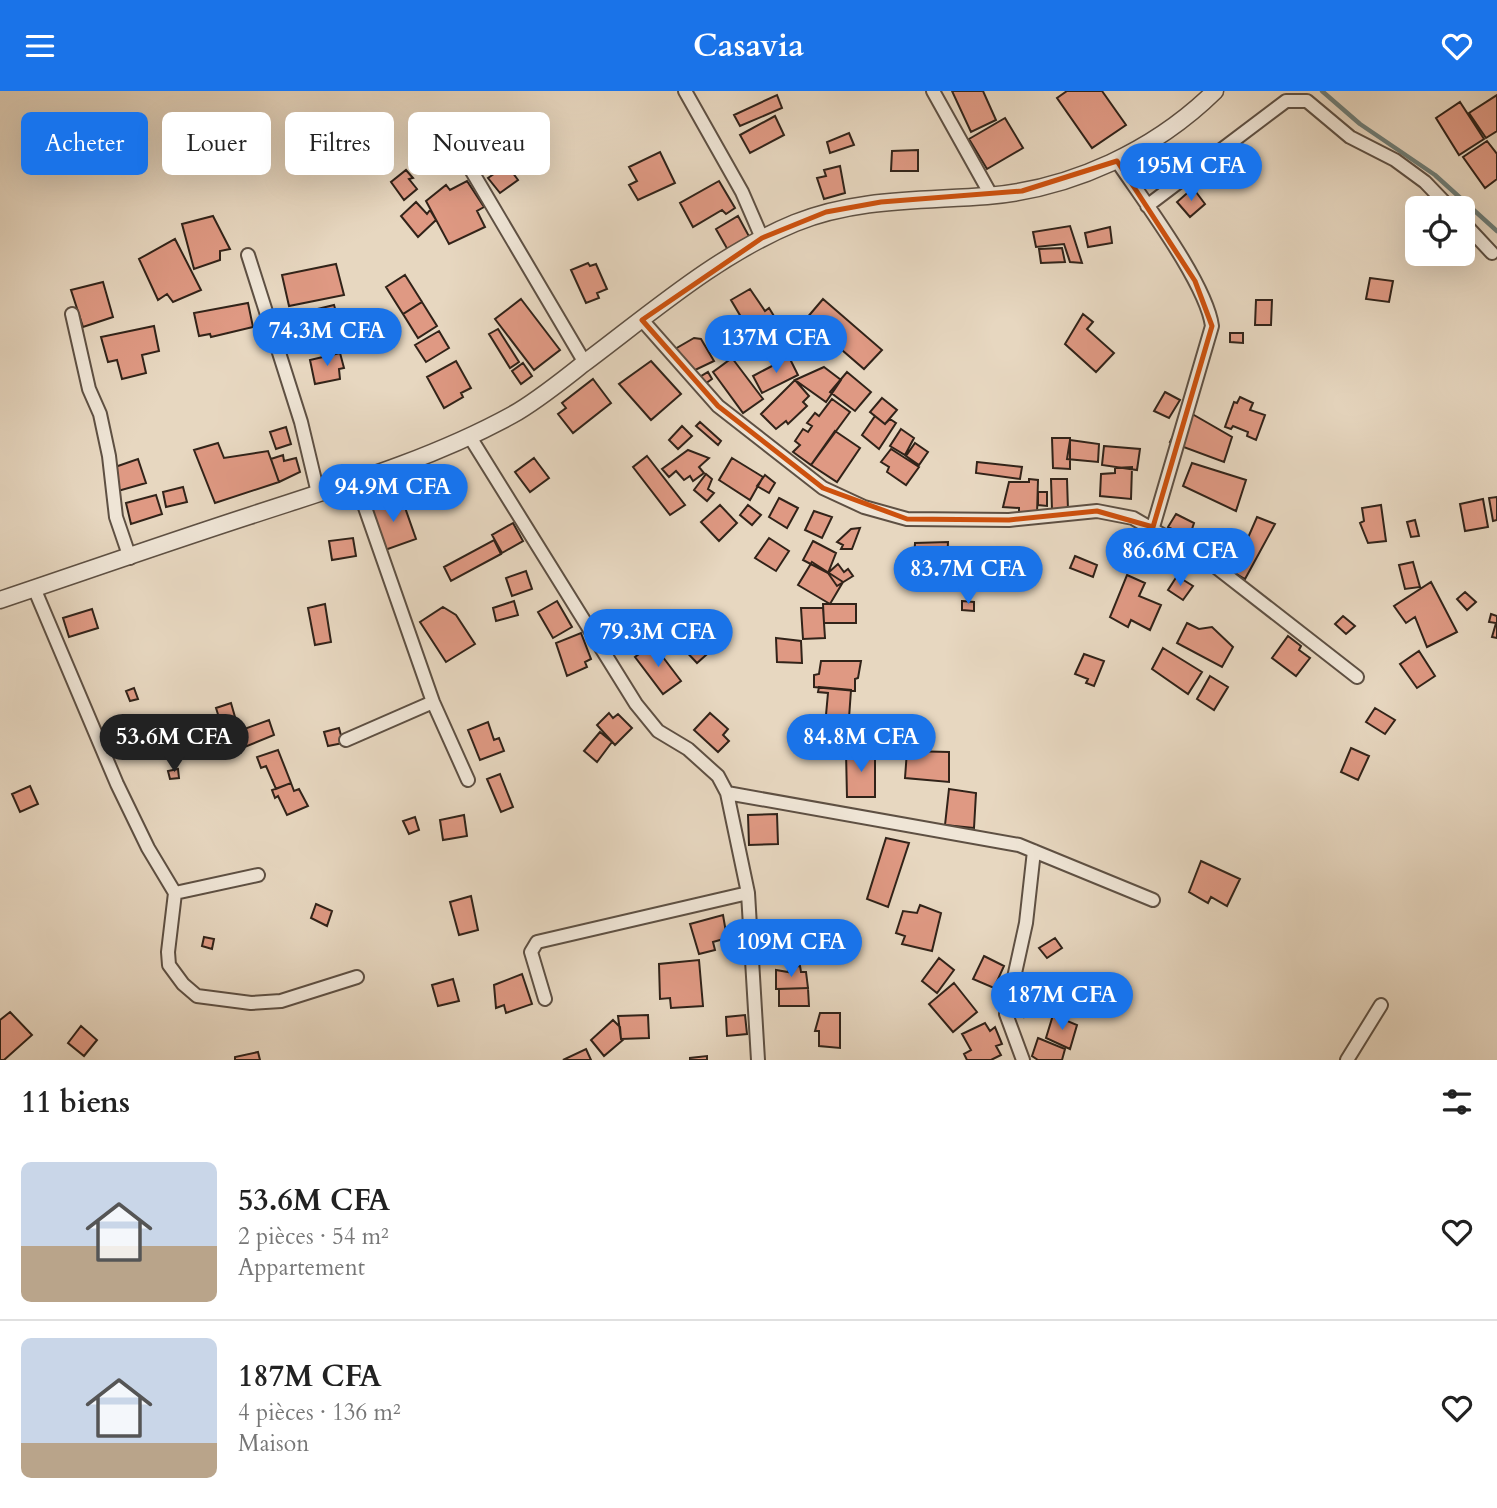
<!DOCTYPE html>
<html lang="fr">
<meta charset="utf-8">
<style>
:root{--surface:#fff;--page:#f6f6f6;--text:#222;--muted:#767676;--line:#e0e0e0;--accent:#1a73e8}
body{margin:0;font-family:Cardo,serif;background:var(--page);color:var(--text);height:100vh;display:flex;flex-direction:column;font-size:26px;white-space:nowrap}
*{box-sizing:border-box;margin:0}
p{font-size:23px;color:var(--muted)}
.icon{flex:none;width:38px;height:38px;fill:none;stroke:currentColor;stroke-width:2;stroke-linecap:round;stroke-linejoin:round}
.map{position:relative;height:969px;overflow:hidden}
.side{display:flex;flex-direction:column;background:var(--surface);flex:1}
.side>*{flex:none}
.hud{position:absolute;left:21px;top:21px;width:700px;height:63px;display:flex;gap:14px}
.fabs{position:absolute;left:1405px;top:105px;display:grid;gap:14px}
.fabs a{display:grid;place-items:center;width:70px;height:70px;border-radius:10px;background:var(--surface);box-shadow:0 7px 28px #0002;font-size:35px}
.price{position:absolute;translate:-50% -60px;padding:0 16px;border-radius:24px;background:var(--accent);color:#fff;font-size:23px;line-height:46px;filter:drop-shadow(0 2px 4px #0008)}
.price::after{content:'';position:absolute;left:50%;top:42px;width:21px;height:16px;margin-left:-10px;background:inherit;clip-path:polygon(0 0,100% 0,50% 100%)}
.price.current{background:#222;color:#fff}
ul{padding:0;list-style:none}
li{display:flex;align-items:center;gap:21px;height:175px;padding:0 21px}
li+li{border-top:2px solid var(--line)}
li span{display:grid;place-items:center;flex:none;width:196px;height:140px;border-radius:10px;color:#555}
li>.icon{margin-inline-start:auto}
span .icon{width:84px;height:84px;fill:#fffc;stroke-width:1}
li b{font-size:30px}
h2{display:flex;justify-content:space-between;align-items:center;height:84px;padding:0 21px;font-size:30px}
.chip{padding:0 24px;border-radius:10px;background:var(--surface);box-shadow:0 7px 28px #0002;font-size:24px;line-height:63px}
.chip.current{background:var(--accent);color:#fff}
header{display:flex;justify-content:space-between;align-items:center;height:91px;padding:0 21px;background:var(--accent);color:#fff;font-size:32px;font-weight:700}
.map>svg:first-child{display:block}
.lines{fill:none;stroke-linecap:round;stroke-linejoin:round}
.stream{stroke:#6e7d77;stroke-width:4.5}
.building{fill:#df9983;stroke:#312319;stroke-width:2}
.minor-casing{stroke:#5e5043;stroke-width:16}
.tertiary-casing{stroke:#5e5043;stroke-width:19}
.minor{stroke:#efe5d6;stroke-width:12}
.tertiary{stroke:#efe5d6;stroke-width:16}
.marked{fill:none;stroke:#cd510e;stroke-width:5;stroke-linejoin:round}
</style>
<header><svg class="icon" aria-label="menu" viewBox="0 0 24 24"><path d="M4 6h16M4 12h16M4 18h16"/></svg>Casavia<svg class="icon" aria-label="heart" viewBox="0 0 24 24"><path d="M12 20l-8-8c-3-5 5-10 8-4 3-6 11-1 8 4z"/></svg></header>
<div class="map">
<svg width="1497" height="969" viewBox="0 0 1497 969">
<rect width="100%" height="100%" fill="#e7d7c0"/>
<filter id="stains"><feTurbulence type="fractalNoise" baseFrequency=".00286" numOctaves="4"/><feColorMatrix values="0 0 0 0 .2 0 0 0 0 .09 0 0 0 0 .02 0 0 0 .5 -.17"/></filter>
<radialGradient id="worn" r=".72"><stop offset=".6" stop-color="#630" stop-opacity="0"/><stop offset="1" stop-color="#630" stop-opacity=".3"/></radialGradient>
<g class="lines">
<path class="stream" d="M1322,0l38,33 75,51 62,56"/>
</g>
<path class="building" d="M952,0h31l13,29 -25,12z
M1067,0h35l24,34 -34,23 -35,-50z
M777,4l5,13 -42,18 -6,-11z
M1497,4v36l-11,7 -17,-25z
M1460,11l24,37 -25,16 -23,-37z
M775,25l9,19 -34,18 -10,-18z
M1005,27l18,30 -36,21 -18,-30z
M849,42l5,12 -24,8 -3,-11z
M1487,50l10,13v25l-12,9 -22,-31z
M1243,54l9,13 -10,7 -9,-13z
M918,59v21h-27l1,-20z
M660,61l15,31 -37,17 -9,-15 8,-4 -8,-14z
M507,74l11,15 -18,13 -12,-15z
M840,75l5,27 -21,6 -7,-21 9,-2 -2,-6z
M406,79l7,8 -4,1 8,10 -13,11 -13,-18z
M467,90l17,26 -7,4 8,16 -36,17 -23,-43 20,-16 4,5z
M719,90l16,27 -9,6 -4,-4 -29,17 -13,-24z
M1193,97l12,16 -15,13 -13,-15z
M416,111l11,12 3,-4 6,10 -18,17 -17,-21z
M213,125l17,33 -10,2v9l-26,9 -12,-45z
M738,125l13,24 -22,12 -13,-23z
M1070,135l12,37 -12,-1 -6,-18 -28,3 -3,-15z
M1110,136l2,16 -24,4 -3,-14z
M175,148l26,51 -28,12 -6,-8 -9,6 -19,-41z
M1062,157l3,14 -24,1 -2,-14z
M588,172l2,3 6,-2 11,25 -10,4 2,5 -13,5 -15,-33z
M336,173l8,31 -55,11 -7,-31z
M405,184l17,27 -19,12 -17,-27z
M1370,187l23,3 -4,21 -23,-3z
M103,191l10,35 -30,10 -12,-37z
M750,198l15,22 4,-3 13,21 -17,9 -3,-3 -7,4 -6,-10 7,-4 -9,2 -16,-27z
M521,208l39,51 -26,20 -39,-51z
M823,208l59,51 -18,19 -58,-50z
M1256,209h16l-1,25h-16z
M422,211l15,24 -19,12 -15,-24z
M248,212l5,24 -42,10 -1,-3 -11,2 -5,-23z
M334,214l7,24 -63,14 -6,-23z
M1083,223l10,8 -6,7 27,24 -18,19 -31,-28z
M734,226l9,19 -21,9 -8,-20z
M154,235l5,25 -17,4 4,18 -24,6 -5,-19 -9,2 -7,-25z
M498,238l21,33 -9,6 -21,-34z
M439,240l10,17 -23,14 -11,-17z
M1230,242h13v10l-13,-1z
M694,247l7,1 13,22 -21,10 -18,-22z
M340,262l4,15 -5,1 1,10 -25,5 -5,-24z
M789,266l9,18 -36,18 -9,-17z
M732,267l31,41 -20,14 -30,-41z
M456,270l15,27 -10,5 2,4 -19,11 -17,-31z
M651,270l30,33 -30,26 -32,-36z
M523,272l9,13 -11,8 -9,-13z
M824,276l17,13 -15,22 -31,-22z
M708,281l4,7 -10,7 -4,-8z
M847,281l24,20 -16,19 -25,-19z
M593,288l18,24 -38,30 -15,-19 8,-6 -4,-5z
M795,289l14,16 -6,6 4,4 -19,18 -2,-3 -10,8 -15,-15z
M1165,301l15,8 -11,18 -15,-7z
M1240,306l13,6 -3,7 15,5 -9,25 -9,-4 1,-4 -15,-6 -2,3 -6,-2 9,-25 3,1z
M882,307l15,12 -12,14 -15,-12z
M832,308l18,13 -39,53 -18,-13 7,-7 -5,-4 8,-12 5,3 4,-6 -5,-3 8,-10 4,3z
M1187,320l45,26 -8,25 -54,-20z
M875,325l10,8 5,-5 6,4 -17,26 -17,-14z
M700,331l21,19 -3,4 -22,-19z
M682,335l10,10 -14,13 -9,-9z
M286,336l5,17 -15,5 -6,-17z
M901,338l13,9 -9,17 -15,-9z
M835,340l25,17 -23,34 -26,-17z
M1052,347h18v31l-17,-1z
M1070,349l29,4 -1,18 -31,-3z
M218,352l6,15 44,-7 11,31 -64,21 -21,-53z
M915,352l13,9 -9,13 -13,-9z
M1104,355l36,3 -3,21 -35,-5z
M891,358l28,18 -13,18 -19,-13 2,-5 -8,-5z
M688,359l21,8 -10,9 5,6 -11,8 -3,-5 -6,4 -8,-9 -7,6 -7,-8z
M283,364l1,6 12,-3 4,14 -21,10 -8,-23z
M647,365l38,49 -15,10 -37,-48z
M534,367l15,20 -19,14 -15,-20z
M732,367l31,19 -13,23 -31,-20z
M138,368l8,24 -28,8 -3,-24z
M977,371l45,5 -2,12 -44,-6z
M1192,372l54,17 -10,31 -53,-25z
M1132,376l-1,32 -31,-3 1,-22 14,-1v-5z
M706,383l6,5 -4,10 6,4 -7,8 -13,-11z
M765,384l10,8 -6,10 -12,-7z
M1029,388l9,1 -1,35 -18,-2v-5l-16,-1 6,-25h20z
M1051,388h16l1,31h-16z
M183,396l4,15 -21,5 -3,-15z
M1038,401h9v14l-9,-1z
M156,404l6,19 -31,10 -5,-21z
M1497,406v23l-4,1 -4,-23z
M779,407l19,10 -11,20 -18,-11z
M402,408l14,40 -31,11 -17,-41z
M1483,408l5,28 -23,4 -5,-27z
M720,414l17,18 -18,18 -18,-19z
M748,414l13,10 -9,10 -12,-10z
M1381,414l5,36 -18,2 -8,-20 4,-2 -2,-13z
M814,420l18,6 -10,21 -17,-8z
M1176,423l18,9 -5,15 -21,-11z
M1257,426l18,7 -30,55 -12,-7z
M1415,429l4,16 -8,1 -4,-15z
M513,432l10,18 -21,12 -10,-18z
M860,437l-8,21h-11l2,-4 -6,-3 14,-13z
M353,447l3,18 -24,4 -3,-19z
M769,447l20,13 -13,20 -21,-13z
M494,449l7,14 -50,27 -7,-14z
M813,450l23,12 -8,20 -25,-13z
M948,451l-1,19 -33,1 1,-19z
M1075,465l22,9 -4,12 -23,-9z
M967,468l2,6 -9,1 -1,-6z
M812,471l31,20 -13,22 -32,-19z
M1413,471l7,25 -15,2 -6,-24z
M944,472l5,25 -13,1 -5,-24z
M838,473l6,8 4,-3 5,7 -16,10 -9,-13z
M526,480l6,18 -20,7 -6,-18z
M1127,484l18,8 -6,13 22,9 -11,25 -19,-10 -3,7 -18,-10z
M1177,485l16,10 -10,14 -15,-10z
M1431,491l26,50 -30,15 -12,-30 -9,6 -12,-17z
M1465,501l11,10 -9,8 -10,-11z
M514,510l4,14 -22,6 -3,-13z
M557,510l15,26 -19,11 -15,-26z
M962,510l12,1v9l-12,-1z
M325,513l6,38 -16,3 -7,-37z
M823,513h33v19h-32z
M443,516l13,8 19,29 -29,18 -26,-40z
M801,517h22l2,30 -22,1z
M92,518l6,19 -29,9 -6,-19z
M1491,523l6,2v22l-5,-1 4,-14 -7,-1z
M1343,525l12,10 -9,8 -11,-10z
M1187,532l12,6 13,-2 21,20 -11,20 -45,-24z
M696,539l18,18 -17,15 -17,-18z
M581,542l10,26 -6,3 2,5 -20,9 -11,-33z
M1288,545l13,10 -2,4 11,8 -14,18 -24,-18z
M776,547l25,3 1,22 -25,-1z
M653,553l28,37 -18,13 -28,-37z
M1163,557l39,24 -14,22 -36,-25z
M1419,560l16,25 -18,12 -17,-24z
M1084,563l20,7 -10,25 -8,-3 2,-4 -13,-5z
M821,570h40l-3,17 -3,1v12l-41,-4v-12l5,-1z
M1210,585l18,11 -14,23 -17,-11z
M819,596l32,3 -2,28 -23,-3 2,-22 -10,-1z
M134,597l4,11 -8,2 -4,-10z
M231,612l8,28 30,-11 5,15 -44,18 -14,-45z
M1375,617l20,12 -10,14 -19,-12z
M609,622l4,5 5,-4 14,14 -17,17 -18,-20z
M710,622l18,16 -5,6 6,6 -11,11 -24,-22z
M488,631l6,18 5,-2 5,13 -24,9 -12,-30z
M339,637l4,15 -15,3 -4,-14z
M600,641l12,10 -15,20 -13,-11z
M1351,657l18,8 -11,24 -17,-8z
M278,659l13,33 -15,6 -10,-23 -5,2 -4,-11z
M875,660v46h-28l-1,-45z
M907,660l42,1v30l-44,-4z
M178,678l1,9 -9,1 -2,-8z
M500,683l13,33 -12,5 -14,-33z
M291,692l3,8 5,-2 9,17 -21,9 -9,-19 -3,2 -3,-8z
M30,695l8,18 -18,8 -8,-18z
M949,698l27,4 -2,35 -29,-3z
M777,723l1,30 -29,1 -1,-30z
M464,724l3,21 -24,4 -3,-20z
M415,726l4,13 -10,4 -6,-13z
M886,747l23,5 -21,64 -21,-8z
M1201,770l39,18 -13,27 -16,-9 -3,6 -19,-11z
M471,805l7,34 -19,5 -9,-33z
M316,813l16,7 -5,15 -16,-8z
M920,814l21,8 -9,38 -30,-7 3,-8 -9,-3 7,-22 14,2z
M723,824l4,23 -14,4 2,8 -16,4 -9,-30z
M204,846l10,2 -2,10 -10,-3z
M1055,847l7,10 -15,10 -8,-10z
M984,865l20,10 -10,22 -21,-9z
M939,867l15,12 -17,23 -15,-12z
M699,869l4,46 -32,2 -1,-10 -10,1 -1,-35z
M800,875l1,6h5l2,16 -32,1v-19l12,2v-5z
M522,883l10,30 -26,9 -2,-8 -8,3 -2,-23z
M453,888l6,22 -21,5 -6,-21z
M1036,891l11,18 -23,17 -13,-17z
M954,892l23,29 -24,20 -24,-28z
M808,897l1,18h-30v-17z
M10,921l22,23 -28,25h-4v-40z
M820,922h20v35l-21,-2v-15h-4z
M648,924l1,23 -28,1 -3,-23z
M745,924l2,19 -20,2 -1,-19z
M1053,924l24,10 -7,24 -24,-11z
M613,929l7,7 1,12h3l-20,17 -13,-16z
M985,932l5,8 5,-4 7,17 -6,2 5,9 -10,5h-24l-3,-6 7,-4 -9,-16z
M81,935l16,14 -13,16 -16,-13z
M1038,947l27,11 -3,11h-24l-6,-4z
M586,958l5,11h-28z
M258,961l2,8h-25v-3z
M707,965v4h-17v-2z"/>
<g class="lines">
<defs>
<path id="minor" d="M685,0l57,101 20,46
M933,0l58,104
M1117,70c26,39 89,122 95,165l-59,201
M467,72l118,200
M1147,115l139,-105h21l43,36 45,23 30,22 25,26
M1463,131l29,31
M248,164l53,167 17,71
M72,223l17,75 11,25 9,42 7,61 14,41
M642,229l76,86 105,82 41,19 43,12 102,1 88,-9 36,7 79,46 145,113
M470,346l166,267 22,27 30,18 30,27 9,17 21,100 10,167
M355,388l78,223 35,78
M34,497l83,196 31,64 27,45 -7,59 1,13 14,19 14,12 54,7 30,-2 76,-24
M346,649l87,-38
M727,702l292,52 134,55
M175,802l83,-18
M545,908l-14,-47 6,-10 211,-49
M1023,969l-17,-46 20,-91 8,-72
M1347,969l34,-55"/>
<path id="tertiary" d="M0,509c83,-28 166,-57 249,-84 88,-29 181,-56 263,-101 25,-14 48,-33 71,-51 67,-50 134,-109 212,-141 62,-25 127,-22 192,-27 85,-7 168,-46 228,-105"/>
</defs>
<use href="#minor" class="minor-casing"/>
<use href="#tertiary" class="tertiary-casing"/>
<use href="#minor" class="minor"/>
<use href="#tertiary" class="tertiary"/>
</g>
<path class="marked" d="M1117,70l78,120 17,45 -59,201 -56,-16 -88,9 -102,-1 -84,-31 -105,-82 -76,-86 120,-82 64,-26 55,-10 141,-11z"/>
<rect width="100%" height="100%" filter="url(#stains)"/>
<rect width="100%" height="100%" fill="url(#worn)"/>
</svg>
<div class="fabs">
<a><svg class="icon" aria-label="locate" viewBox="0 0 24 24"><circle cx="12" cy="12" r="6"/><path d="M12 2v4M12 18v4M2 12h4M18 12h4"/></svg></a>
</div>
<b class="price" style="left:1191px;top:112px">195M CFA</b>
<b class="price" style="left:327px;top:277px">74.3M CFA</b>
<b class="price" style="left:776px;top:284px">137M CFA</b>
<b class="price" style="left:393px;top:433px">94.9M CFA</b>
<b class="price" style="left:1180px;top:497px">86.6M CFA</b>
<b class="price" style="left:968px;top:515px">83.7M CFA</b>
<b class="price" style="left:658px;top:578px">79.3M CFA</b>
<b class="price current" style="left:174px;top:683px">53.6M CFA</b>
<b class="price" style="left:861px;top:683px">84.8M CFA</b>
<b class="price" style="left:791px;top:888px">109M CFA</b>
<b class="price" style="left:1062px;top:941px">187M CFA</b>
<div class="hud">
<a class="chip current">Acheter</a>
<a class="chip">Louer</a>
<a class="chip">Filtres</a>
<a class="chip">Nouveau</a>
</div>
</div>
<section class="side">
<h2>11 biens<svg class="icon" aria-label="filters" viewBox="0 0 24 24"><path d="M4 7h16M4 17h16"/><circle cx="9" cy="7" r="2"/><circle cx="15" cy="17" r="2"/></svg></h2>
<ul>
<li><span style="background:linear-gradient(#c9d6e8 60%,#b9a48a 0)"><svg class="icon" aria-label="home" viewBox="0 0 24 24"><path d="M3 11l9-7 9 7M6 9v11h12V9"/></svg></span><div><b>53.6M CFA</b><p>2 pièces · 54 m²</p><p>Appartement</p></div><svg class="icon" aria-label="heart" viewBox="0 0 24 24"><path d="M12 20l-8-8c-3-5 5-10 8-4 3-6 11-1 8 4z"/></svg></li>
<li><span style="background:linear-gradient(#c9d6e8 75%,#b9a48a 0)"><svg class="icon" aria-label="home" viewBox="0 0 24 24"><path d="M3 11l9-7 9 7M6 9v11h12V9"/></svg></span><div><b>187M CFA</b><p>4 pièces · 136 m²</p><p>Maison</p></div><svg class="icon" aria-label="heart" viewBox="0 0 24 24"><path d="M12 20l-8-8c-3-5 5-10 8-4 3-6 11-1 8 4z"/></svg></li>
</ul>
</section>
